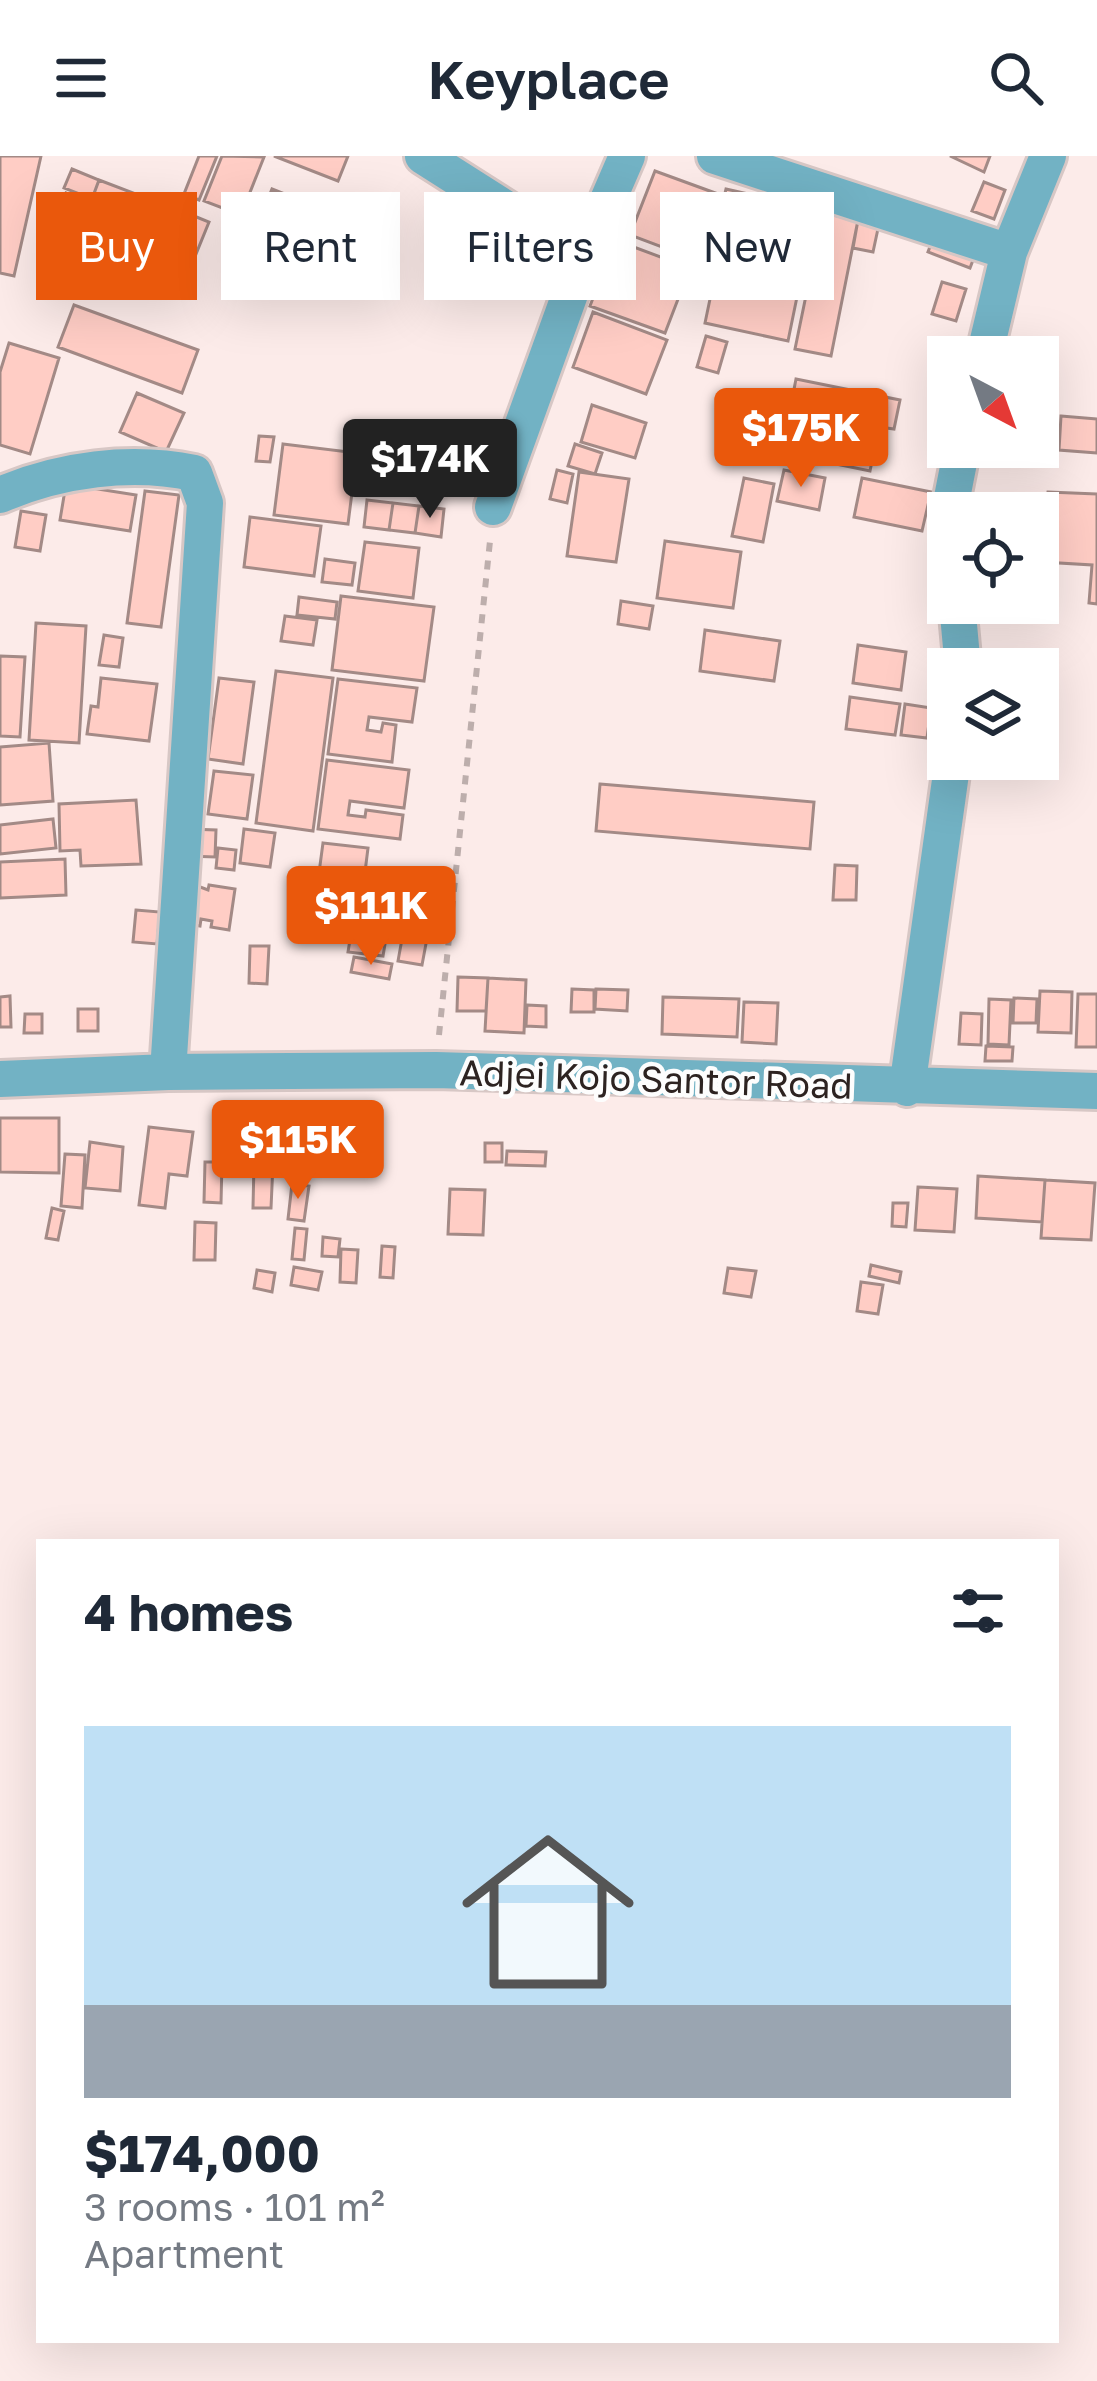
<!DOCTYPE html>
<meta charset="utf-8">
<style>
:root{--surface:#fff;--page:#f6f6f7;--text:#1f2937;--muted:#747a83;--line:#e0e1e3;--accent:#ea580c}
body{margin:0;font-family:"Golos Text",sans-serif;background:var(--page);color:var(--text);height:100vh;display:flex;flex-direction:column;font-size:45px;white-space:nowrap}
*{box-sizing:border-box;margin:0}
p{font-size:39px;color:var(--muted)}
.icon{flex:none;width:66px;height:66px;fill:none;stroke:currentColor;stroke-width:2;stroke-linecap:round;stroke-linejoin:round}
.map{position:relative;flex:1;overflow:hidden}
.drawer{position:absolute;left:36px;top:1383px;width:1023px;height:804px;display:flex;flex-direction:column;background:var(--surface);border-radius:0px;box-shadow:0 12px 48px #0002}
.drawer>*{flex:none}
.top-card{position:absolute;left:36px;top:36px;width:1026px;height:108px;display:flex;gap:24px}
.needle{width:78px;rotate:139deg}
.controls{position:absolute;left:927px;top:180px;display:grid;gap:24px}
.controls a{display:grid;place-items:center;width:132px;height:132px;border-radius:0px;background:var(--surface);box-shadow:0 12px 48px #0002;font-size:60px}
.price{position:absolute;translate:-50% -102px;padding:0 27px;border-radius:12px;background:var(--accent);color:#fff;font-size:39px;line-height:78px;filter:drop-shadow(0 3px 6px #0008)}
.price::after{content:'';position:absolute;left:50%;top:72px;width:36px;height:27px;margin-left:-18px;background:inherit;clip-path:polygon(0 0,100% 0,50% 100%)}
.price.active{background:#222;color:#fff}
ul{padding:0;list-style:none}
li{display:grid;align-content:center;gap:24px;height:636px;padding:0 48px}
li+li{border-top:3px solid var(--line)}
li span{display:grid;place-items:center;height:372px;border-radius:0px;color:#555}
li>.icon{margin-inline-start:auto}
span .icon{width:216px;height:216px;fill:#fffc;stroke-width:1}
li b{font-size:51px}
h2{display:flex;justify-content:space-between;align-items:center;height:144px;padding:0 48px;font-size:51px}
.pill{padding:0 42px;border-radius:0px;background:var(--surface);box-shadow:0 12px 48px #0002;font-size:42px;line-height:108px}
.pill.active{background:var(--accent);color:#fff}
header{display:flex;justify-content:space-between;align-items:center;height:156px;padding:0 48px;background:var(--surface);font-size:54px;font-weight:600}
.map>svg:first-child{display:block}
.building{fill:#ffcdc5;stroke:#a38a86;stroke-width:3}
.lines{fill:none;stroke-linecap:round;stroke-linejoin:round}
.minor-casing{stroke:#d7c7c5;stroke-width:42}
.path{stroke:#bdaeac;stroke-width:6;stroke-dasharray:9 9;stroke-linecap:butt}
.minor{stroke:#72b2c4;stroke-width:36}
.labels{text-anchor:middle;stroke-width:9;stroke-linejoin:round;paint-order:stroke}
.street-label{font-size:36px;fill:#2d2321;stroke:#fdfdfd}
</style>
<header><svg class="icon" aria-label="menu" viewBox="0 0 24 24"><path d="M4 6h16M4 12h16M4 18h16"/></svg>Keyplace<svg class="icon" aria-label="search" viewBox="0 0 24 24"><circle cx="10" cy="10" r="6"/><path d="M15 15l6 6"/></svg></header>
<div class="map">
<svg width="1097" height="2225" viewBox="0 0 1097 2225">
<rect width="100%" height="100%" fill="#fcebe9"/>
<path class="building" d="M0,0h41l-27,120 -14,-3z
M199,0h18l-18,44 -15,-6z
M222,0l42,1 -23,58 -37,-14z
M274,0h74l-10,25z
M950,0h40l-6,16z
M72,13l27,11 -7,19 -28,-11z
M655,15l63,23 -24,65 -64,-24z
M99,24l37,14 -8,19 -36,-14z
M984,26l21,8 -11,29 -22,-8z
M272,33l41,16 -8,23 -42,-17z
M726,33l54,12 -7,29 -54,-12z
M66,37l48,19 -16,42 -48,-19z
M137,41l19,8 -6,15 -20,-7z
M159,50l32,12 -12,29 -31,-12z
M779,55l33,7 -14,67 -33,-7z
M823,57l35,7 -27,136 -36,-7z
M194,60l15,6 -15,37 -15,-6z
M858,64l21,4 -6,28 -20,-4z
M724,67l30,9 -12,42 -30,-8z
M936,75l42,16 -8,21 -42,-16z
M615,84l75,28 -25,65 -75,-27z
M715,119l83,17 -10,49 -83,-18z
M942,126l24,7 -10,32 -24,-7z
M74,149l124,45 -16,43 -124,-46z
M593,156l74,28 -21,54 -73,-27z
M706,180l21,6 -9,31 -21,-6z
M9,187l50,15 -29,96 -30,-9v-73z
M796,223l104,21 -6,29 -15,-2 -9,44 -68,-14 9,-44 -21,-3z
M137,237l47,20 -18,39 -46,-20z
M592,249l54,18 -11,35 -54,-16z
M1061,260l36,3v34l-38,-3z
M259,280l15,1 -4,25 -14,-1z
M283,288l74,9 -9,71 -74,-9z
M575,288l27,9 -7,21 -27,-8z
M374,299l19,3 -4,24 -18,-2z
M557,314l16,4 -6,29 -17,-4z
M784,314l41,8 -6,32 -42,-9z
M579,316l50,7 -13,83 -49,-6z
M744,322l30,6 -11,58 -31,-6z
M862,322l69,14 -9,39 -68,-14z
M66,328l70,11 -6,36 -70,-11z
M145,335l34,4 -18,132 -34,-4z
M1048,336l49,2v110l-8,-1 3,-38 -49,-3z
M367,344l26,3 -4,27 -25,-3z
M393,347l26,3 -4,27 -26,-3z
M419,350l25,3 -3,28 -26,-4z
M21,355l25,4 -6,36 -25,-4z
M250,361l71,9 -7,50 -70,-9z
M665,385l76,11 -8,56 -76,-10z
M365,386l54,6 -6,50 -55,-7z
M325,403l30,4 -3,22 -30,-3z
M341,440l93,11 -10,74 -92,-11z
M299,441l38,5 -2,17 -38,-4z
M621,445l32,5 -4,23 -31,-5z
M285,460l32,4 -4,25 -32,-4z
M36,467l50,3 -7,117 -50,-3z
M705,474l75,11 -6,40 -74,-10z
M104,479l19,3 -4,29 -20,-2z
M858,489l48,7 -5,38 -48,-7z
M0,500l25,1 -5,80 -20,-1z
M276,515l57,7 -20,153 -57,-8z
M101,522l56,6 -8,57 -62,-7 4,-28 7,1z
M219,522l35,4 -11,82 -35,-5z
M338,523l79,9 -5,34 -43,-5 -2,13 14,2 2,-9 13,2 -4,37 -64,-8z
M850,541l50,7 -5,31 -49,-6z
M905,548l26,4 -4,30 -26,-3z
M49,587l4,58 -53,4v-58z
M327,604l82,10 -5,38 -54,-7 -2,14 17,2 1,-7 37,5 -3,24 -82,-10z
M214,615l39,4 -6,44 -39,-5z
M600,628l214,18 -4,47 -214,-18z
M136,644l5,64 -60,2 -1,-16 -20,1 -1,-47z
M53,663l3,29 -56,6v-29z
M189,673l27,1 -1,27 -27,-1z
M244,673l31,4 -5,34 -30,-4z
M323,687l45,5 -6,48 -17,-2 -2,20 -29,-4z
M218,692l18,2 -2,20 -18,-2z
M65,703l1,36 -66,3v-36z
M835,709l22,1 -1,34h-23z
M187,726l21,8 1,-5 26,4 -6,41 -18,-3 1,-6 -11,-2 -1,7 -20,-3z
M349,743l42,5 -4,31 -42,-5z
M408,753l30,5 -4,19 -30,-5z
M136,754l24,2 -3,32 -24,-2z
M404,772l24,5 -6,32 -24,-4z
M351,778l35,4 -3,18 -35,-4z
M250,790h19l-2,38 -18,-1z
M354,801l38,7 -3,15 -38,-7z
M458,821l30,1 -2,33h-29z
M488,822l38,2 -2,53 -39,-2z
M572,833l22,1v22h-23z
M596,833l32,1 -1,21 -32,-2z
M1040,835l32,1 -1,41 -33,-1z
M1078,838h19v53h-21z
M10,840l1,31h-11v-30z
M663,841l76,2 -2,38 -75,-3z
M1014,842l23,1 -1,24h-23z
M989,843l22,1 -2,45 -21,-1z
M744,846l34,1 -2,41 -34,-2z
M527,849l19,1v21l-20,-1z
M78,853h20v22h-20z
M961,857l21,1 -1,31 -22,-1z
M25,858h17v19h-18z
M986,890l27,1 -1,14h-27z
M0,962h59v55l-59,-1z
M149,971l44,5 -6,44 -18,-2 -4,34 -26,-3z
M90,986l33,5 -3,44 -35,-3z
M485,987h17v19h-17z
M507,995l39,1 -1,14 -39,-1z
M65,998l20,1 -3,53 -21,-2z
M205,1006h17l-1,41 -17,-1z
M254,1007l19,1 -2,44h-18z
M978,1020l67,4 -3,42 -66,-4z
M1045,1024l50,3 -4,57 -50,-2z
M292,1028l17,2 -5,35 -16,-2z
M918,1031l39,2 -3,43 -39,-2z
M450,1033l35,1 -2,45 -35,-1z
M893,1047h15l-2,24 -14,-1z
M52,1052l12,3 -6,29 -12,-2z
M195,1066l21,1 -1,37h-21z
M295,1072l12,1 -3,31 -12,-1z
M323,1081l17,2 -2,18 -16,-1z
M382,1090l13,1 -2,31 -13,-1z
M341,1093l17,1 -2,33 -16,-1z
M871,1109l30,7 -2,11 -30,-7z
M294,1111l28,5 -4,18 -27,-5z
M728,1112l28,3 -5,26 -27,-4z
M257,1114l18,3 -3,19 -18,-4z
M861,1126l22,3 -5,29 -21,-3z"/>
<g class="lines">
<defs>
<path id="minor" d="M423,0l160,102
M715,0l294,96
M984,201l25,-105 39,-96
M0,339c60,-26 131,-35 194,-22l11,30 -37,569
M493,351l90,-249 44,-102
M949,357l13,-66
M957,447l6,66
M0,923l168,-7 268,-2 661,21
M907,932l46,-329"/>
</defs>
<use href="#minor" class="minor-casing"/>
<path class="path" d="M439,879l51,-494"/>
<use href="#minor" class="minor"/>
</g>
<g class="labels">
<g class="street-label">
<text transform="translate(656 923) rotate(2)" y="13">Adjei Kojo Santor Road</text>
</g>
</g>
</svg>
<div class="controls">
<a><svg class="needle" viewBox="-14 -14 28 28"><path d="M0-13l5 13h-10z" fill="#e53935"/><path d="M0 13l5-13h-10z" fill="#747a83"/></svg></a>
<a><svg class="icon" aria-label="locate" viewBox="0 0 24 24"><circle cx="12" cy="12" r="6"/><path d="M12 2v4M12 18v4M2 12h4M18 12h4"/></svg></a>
<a><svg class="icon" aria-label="layers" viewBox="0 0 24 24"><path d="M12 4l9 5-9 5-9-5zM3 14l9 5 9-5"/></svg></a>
</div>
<b class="price" style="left:801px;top:334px">$175K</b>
<b class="price active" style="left:430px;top:365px">$174K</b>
<b class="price" style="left:371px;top:812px">$111K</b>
<b class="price" style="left:298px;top:1046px">$115K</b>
<div class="top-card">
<a class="pill active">Buy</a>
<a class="pill">Rent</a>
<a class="pill">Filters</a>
<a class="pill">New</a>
</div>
<section class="drawer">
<h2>4 homes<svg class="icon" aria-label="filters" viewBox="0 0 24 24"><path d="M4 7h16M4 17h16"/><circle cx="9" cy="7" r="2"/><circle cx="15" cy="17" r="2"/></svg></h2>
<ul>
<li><span style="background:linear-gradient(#bfe0f5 75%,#9aa5b1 0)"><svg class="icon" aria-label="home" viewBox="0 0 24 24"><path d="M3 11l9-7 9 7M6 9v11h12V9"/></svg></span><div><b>$174,000</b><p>3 rooms · 101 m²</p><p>Apartment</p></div></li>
</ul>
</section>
</div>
